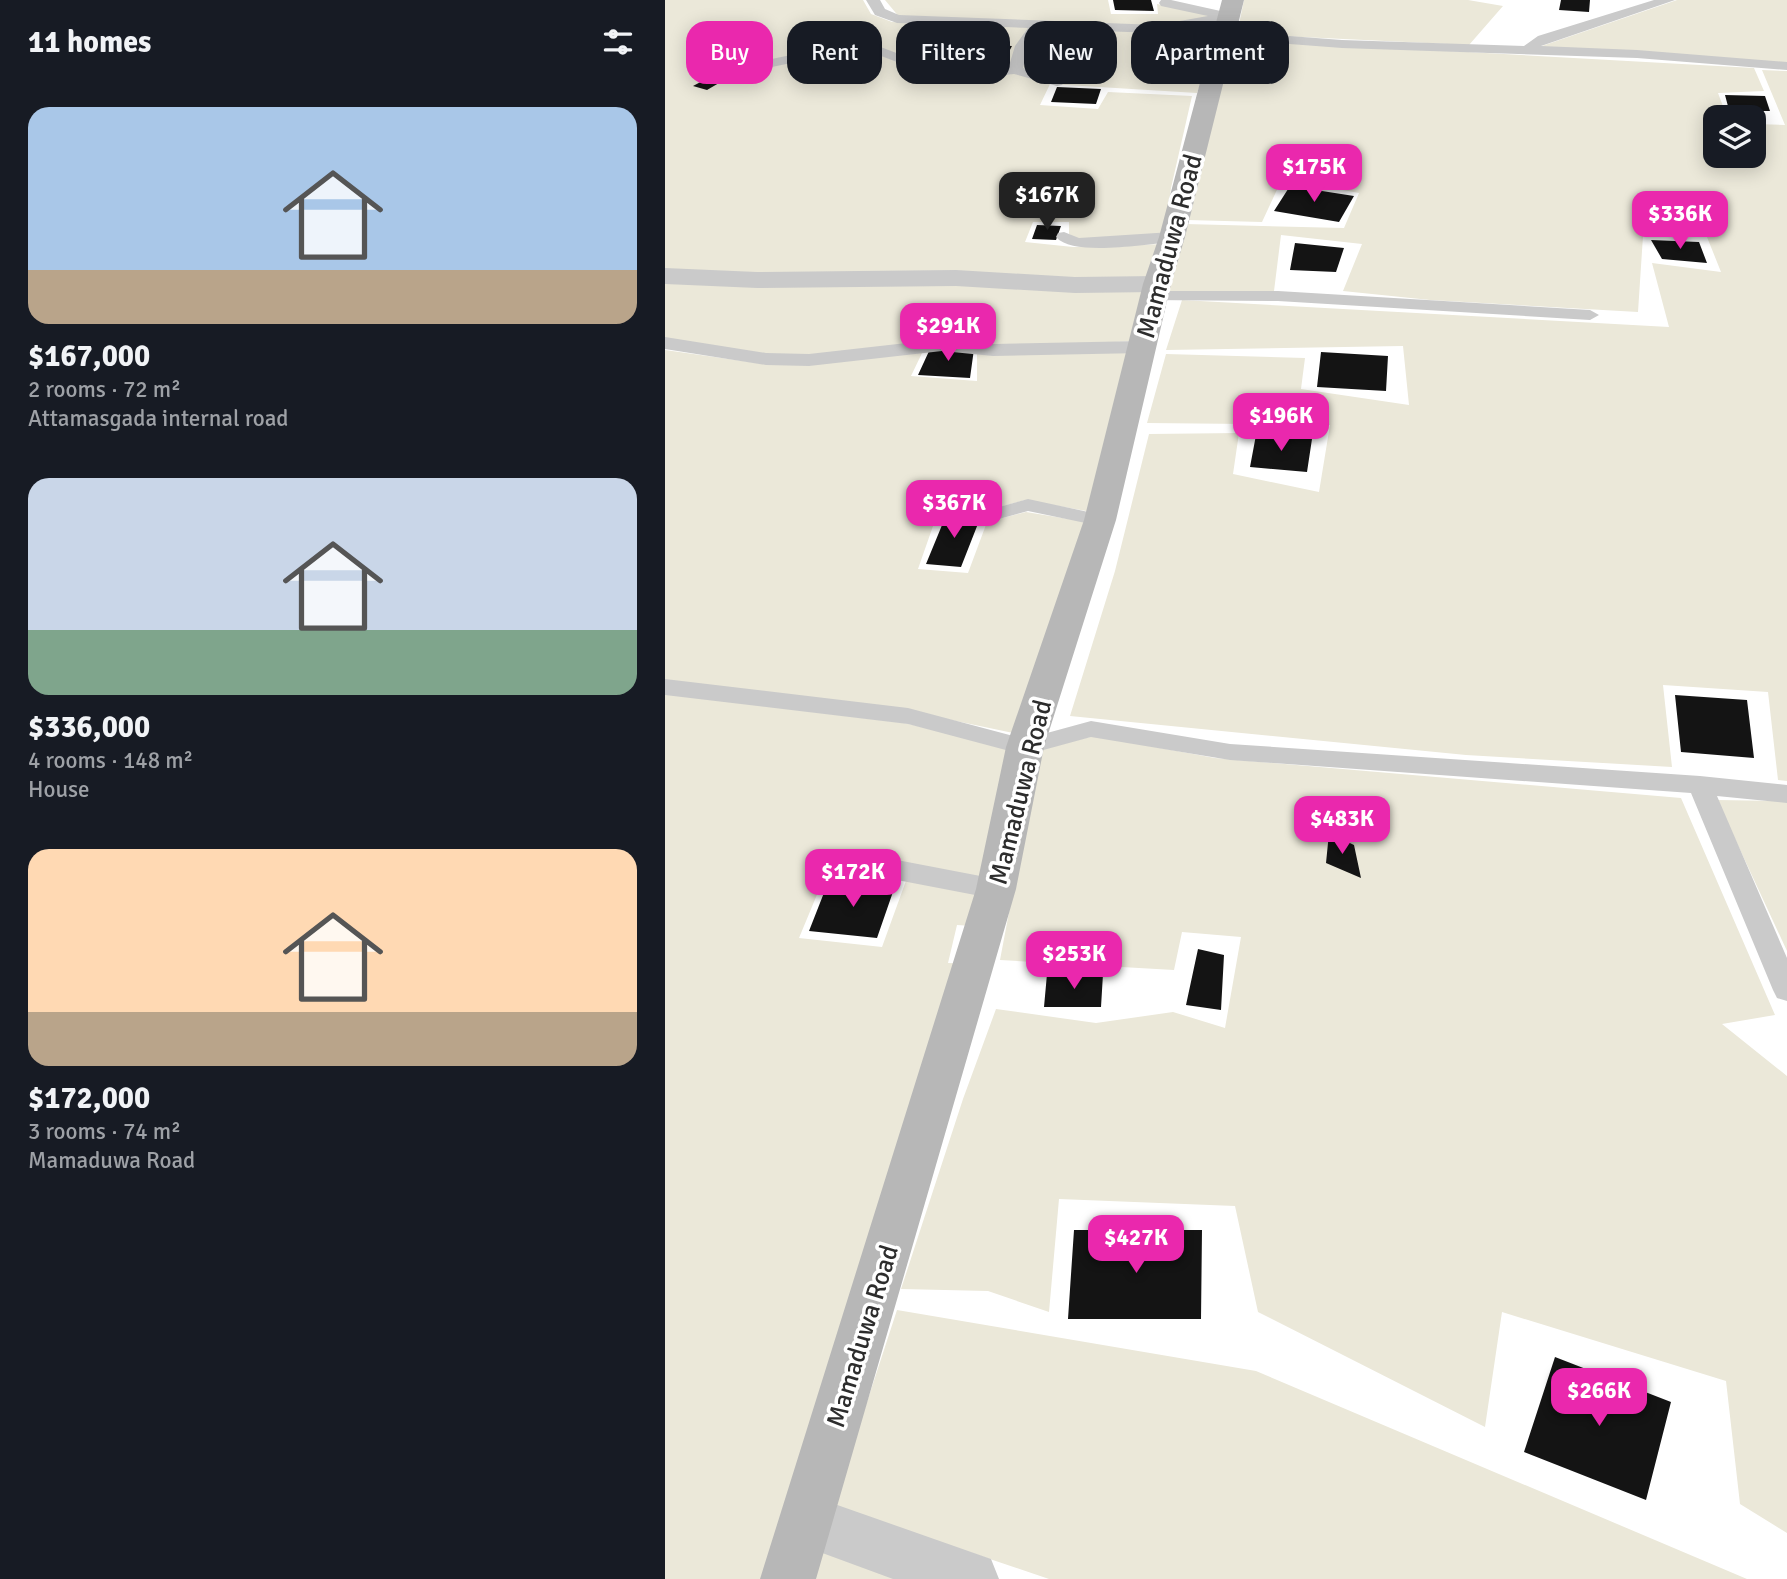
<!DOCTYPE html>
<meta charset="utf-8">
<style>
:root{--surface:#171b24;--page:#20242c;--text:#f1f3f6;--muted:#9ea1a6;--accent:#ea28ad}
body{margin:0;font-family:Signika,sans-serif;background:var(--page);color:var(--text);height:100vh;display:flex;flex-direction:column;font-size:26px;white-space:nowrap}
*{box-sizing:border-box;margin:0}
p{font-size:23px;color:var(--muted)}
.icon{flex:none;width:38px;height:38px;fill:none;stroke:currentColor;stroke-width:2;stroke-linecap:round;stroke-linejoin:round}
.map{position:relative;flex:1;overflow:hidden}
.side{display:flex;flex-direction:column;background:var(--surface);width:665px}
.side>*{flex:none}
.banner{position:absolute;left:21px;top:21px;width:665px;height:63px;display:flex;gap:14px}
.tools{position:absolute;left:1038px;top:105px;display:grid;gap:14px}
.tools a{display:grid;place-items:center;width:63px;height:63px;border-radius:14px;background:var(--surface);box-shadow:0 4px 18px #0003;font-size:35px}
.price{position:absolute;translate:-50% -60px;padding:0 16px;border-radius:14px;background:var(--accent);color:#fff;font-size:23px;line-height:46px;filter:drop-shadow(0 2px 4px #0008)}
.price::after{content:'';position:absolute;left:50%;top:42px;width:21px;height:16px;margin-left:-10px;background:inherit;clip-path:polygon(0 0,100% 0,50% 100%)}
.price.current{background:#222;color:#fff}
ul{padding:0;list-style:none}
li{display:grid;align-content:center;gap:14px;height:371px;padding:0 28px}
li span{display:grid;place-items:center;height:217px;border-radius:21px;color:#555}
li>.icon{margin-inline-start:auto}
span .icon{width:126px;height:126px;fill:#fffc;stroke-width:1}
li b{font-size:30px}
h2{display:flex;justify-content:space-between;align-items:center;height:84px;padding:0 28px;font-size:30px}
.tag{padding:0 24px;border-radius:21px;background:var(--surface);box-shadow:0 4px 18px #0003;font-size:24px;line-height:63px}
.tag.current{background:var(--accent);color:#fff}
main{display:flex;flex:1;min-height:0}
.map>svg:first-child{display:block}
.green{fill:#ebe8d9}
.building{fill:#141414}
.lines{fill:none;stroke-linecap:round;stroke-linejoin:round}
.lane{fill:#cacaca;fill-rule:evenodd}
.street{fill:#cacaca;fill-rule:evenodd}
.secondary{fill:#b7b7b7;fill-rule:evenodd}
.labels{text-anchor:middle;stroke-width:7;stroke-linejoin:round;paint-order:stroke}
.street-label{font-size:26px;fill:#2d2d2d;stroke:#fff}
</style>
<main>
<section class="side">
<h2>11 homes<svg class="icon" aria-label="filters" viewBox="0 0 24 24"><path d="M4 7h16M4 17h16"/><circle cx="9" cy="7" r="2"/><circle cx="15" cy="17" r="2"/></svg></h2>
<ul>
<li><span style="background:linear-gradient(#a9c7e8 75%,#b9a48a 0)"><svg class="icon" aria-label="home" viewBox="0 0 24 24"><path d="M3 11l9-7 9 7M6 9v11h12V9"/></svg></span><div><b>$167,000</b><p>2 rooms · 72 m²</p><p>Attamasgada internal road</p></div></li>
<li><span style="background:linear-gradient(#c9d6e8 70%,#7fa58c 0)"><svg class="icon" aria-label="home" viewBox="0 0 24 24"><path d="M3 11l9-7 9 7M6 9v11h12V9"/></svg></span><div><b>$336,000</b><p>4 rooms · 148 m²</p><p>House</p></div></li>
<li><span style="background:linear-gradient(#ffd9b3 75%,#b9a48a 0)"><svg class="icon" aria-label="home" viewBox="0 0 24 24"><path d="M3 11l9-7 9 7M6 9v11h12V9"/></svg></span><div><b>$172,000</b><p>3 rooms · 74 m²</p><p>Mamaduwa Road</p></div></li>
</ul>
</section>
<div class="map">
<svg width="1122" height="1579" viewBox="0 0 1122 1579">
<rect width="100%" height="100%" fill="#fff"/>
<path class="green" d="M0,0h198l8,14 21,8 265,10 67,-12 -27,73 -147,-9 -10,21 58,4 10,-17 84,4 -21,92 -6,46 -86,6 -10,-6v-12h-36l-8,20 48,5 92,-3 -12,35 -397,-3 -91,-5z
M220,0h223l3,14h47l-1,-10 59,12 -58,10 -258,-8z
M579,0h224l35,6 -34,39 -232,-11z
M1012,0h110v63l-251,-15z
M567,39l522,29 10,23 -46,2 9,24h-12v39h38l1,-32 31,1 -23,-55 25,1v710l-9,-1 -10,-88 -105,-7 9,82 -206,-12 -396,-39 45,-145 34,-137 90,-1 -6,41 86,18 11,-67 -183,-2 19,-69 139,4 -4,31 108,16 -6,-59 -237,4 16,-50 487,27 -17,-64 69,9 -14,-35 -64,-1 -5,76 -208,-12 -87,-9 19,-47 -81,-9 -7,56 -112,1 23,-68 159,4 15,-35 -77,-14 -20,43 -75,-2z
M205,281l279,9 -10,51 -145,6c-59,-16 -125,8 -185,10 -49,1 -97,-9 -144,-15v-60z
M476,349l-38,165 -78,-14 -29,8 -56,-2 -22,63 50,4 19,-51 39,-10 73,12 -71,212 -120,-25 -243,-31v-330l99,14 159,-13 -12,25 66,5v-28z
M0,694l239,29 119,26 -27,130 -143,-20 -8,14h-19l-27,65 83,9 25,-69 90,15 -9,34 -31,-2 -9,38 29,1 -204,615h-108z
M430,736l120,22 466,40 94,217 -53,9 65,52v457l-47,-29 -14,-123 -224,-69 -17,115 -227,-115 -23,-106 -176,-7 -10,113 -61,-21 -87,-2 62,-190 33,-90 100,14 77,-11 52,16 16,-91 -59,-5 -8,38 -174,-10 40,-212z
M1052,800l70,1v150z
M232,1310l359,61 491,208h-698l-216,-73z
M160,1535l117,44h-130z"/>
<path class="building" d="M448,0h38l3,11 -39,-1z
M896,0h29l-1,12 -30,-2z
M311,44l36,2 -10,19 -37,-2z
M53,57l37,5 -48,28 -14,-4 17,-9 -13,-1z
M392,87l44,2 -5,15 -45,-2z
M1060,95l40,1 5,15h-9l3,9 -28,-3 -2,-7h-5z
M625,186l64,10 -15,26 -65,-11z
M372,225l24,1 -5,14 -24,-1z
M986,240l48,2 8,21 -45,-4z
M630,243l49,5 -8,24 -46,-2z
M265,349h44l-4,29 -52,-3z
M656,352l67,4 -2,35 -69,-4z
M591,435l56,4 -5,33 -57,-5z
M282,513l34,3 -20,51 -35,-3z
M1010,695l72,5 7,58 -73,-6z
M664,833l25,12 7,33 -35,-15z
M164,880l66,6 -18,52 -68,-7z
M533,949l26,6 -3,55 -35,-5z
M382,974h56l-2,33h-57z
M409,1230h128l-1,89h-133z
M890,1357l116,45 -25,98 -122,-48z"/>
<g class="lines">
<path class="lane" d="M201,0h14l5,9 14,6 258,10 51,-9 -47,-10 -2,-3 2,-3h10l63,14 2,3 -7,4 -72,12 -116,-4 -12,17 -6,22 39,11 2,3 -2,3 -5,1 -43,-12 -40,4 -43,-3 -55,-21 -56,3 -53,11 -7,-4 2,-3 58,-12 58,-3 55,21 41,3 35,-4 6,-20 13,-18 -131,-5 -22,-8z
M989,0h21l-134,46 96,4 150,12v8l-150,-12 -295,-10 -116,-9 -7,-4 7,-4 116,9 182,6 14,-10z
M399,232l15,6 93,-6 8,5 -8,5c-27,2 -99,15 -116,-5l2,-4z
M489,291h124l312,19 9,5 -9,5 -312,-19 -130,-1 -3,-4 3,-4z
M0,337l101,16 43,1 133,-15 51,5 149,-3 9,6 -9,6 -149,3 -51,-5 -133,15 -43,-1 -101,-16z
M363,499l79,17 3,4 -3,4 -7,2 -72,-15 -29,8 -7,-2 -3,-4 3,-4z
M0,679l243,29 117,31 66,-18 139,23 470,32 87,9v18l-70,-7 70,162v43l-10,-3 -4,-8 -82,-197 -461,-33 -139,-23 -66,18 -117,-31 -243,-29z
M232,860l99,19 9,3 4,7 -4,7 -9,3 -99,-19 -46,3 -9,-3 -4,-7 4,-7z"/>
<path class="street" d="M0,268l92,4 199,-2 119,7 82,-1 10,2 4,6 -4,6 -10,2 -82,1 -119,-7 -199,2 -92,-4z
M141,1494l185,65 8,20h-106l-106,-39 -8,-19 8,-19z"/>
<path class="secondary" d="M557,0h22l-59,237 -14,47 -55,236 -72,227 -28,142 -200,690h-56l216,-690 30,-142 78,-227 59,-236 16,-47z"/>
</g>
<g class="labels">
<g class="street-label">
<text transform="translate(504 246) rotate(-75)" y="9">Mamaduwa Road</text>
<text transform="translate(355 792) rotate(-76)" y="9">Mamaduwa Road</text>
<text transform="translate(197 1336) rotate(-73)" y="9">Mamaduwa Road</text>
</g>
</g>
</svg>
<div class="tools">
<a><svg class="icon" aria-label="layers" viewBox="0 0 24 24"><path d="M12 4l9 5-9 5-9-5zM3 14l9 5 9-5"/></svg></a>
</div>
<b class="price" style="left:649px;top:204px">$175K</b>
<b class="price current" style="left:382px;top:232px">$167K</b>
<b class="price" style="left:1015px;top:251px">$336K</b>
<b class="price" style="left:283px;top:363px">$291K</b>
<b class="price" style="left:616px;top:453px">$196K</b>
<b class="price" style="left:289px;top:540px">$367K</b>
<b class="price" style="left:677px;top:856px">$483K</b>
<b class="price" style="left:188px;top:909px">$172K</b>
<b class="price" style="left:409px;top:991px">$253K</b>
<b class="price" style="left:471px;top:1275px">$427K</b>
<b class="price" style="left:934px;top:1428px">$266K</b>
<div class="banner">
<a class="tag current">Buy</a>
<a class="tag">Rent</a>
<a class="tag">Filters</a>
<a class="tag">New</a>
<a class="tag">Apartment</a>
</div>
</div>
</main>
